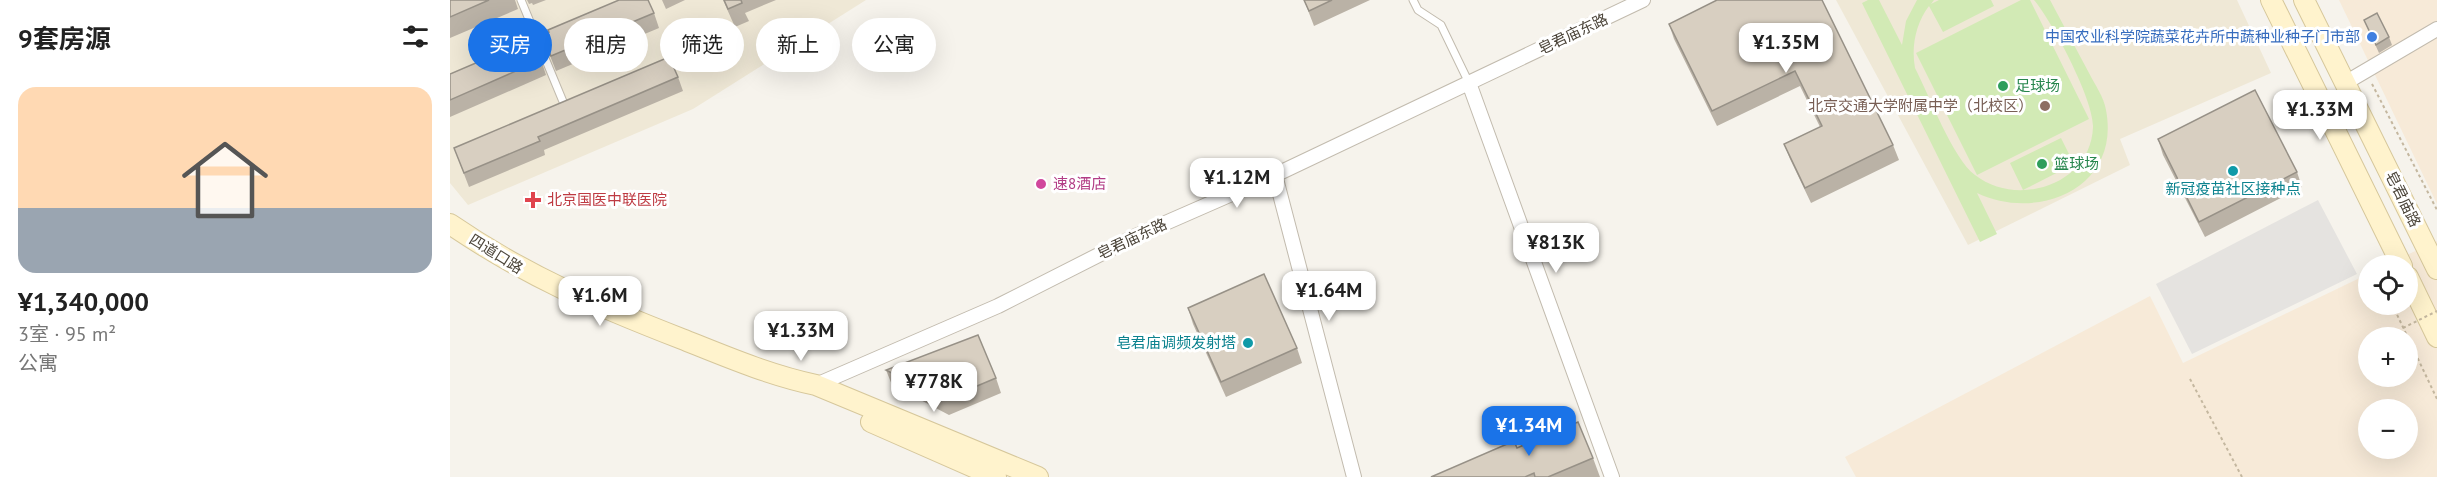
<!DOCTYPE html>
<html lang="zh">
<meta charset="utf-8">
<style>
:root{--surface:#fff;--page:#f6f6f6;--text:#222;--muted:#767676;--line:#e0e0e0;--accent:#1a73e8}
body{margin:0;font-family:"PT Sans","Noto Sans SC",sans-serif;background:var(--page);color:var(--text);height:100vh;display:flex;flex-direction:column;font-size:22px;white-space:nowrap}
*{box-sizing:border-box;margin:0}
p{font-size:20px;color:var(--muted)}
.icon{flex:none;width:33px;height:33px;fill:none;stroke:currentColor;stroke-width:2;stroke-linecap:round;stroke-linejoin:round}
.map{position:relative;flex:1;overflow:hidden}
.side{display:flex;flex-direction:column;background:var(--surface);width:450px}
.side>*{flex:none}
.guide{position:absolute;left:18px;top:18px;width:570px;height:54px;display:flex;gap:12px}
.fabs{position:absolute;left:1908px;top:255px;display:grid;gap:12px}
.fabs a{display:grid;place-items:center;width:60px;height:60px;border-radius:50%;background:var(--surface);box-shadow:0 6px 24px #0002;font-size:30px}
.price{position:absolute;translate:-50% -51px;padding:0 14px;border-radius:12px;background:#fff;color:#222;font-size:20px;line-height:39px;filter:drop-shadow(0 2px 3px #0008)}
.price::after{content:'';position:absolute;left:50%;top:36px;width:18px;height:14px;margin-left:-9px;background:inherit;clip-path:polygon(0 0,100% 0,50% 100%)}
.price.active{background:var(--accent);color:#fff}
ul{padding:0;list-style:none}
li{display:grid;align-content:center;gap:12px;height:318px;padding:0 18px}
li+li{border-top:2px solid var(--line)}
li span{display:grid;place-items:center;height:186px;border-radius:18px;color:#555}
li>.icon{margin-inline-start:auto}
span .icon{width:108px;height:108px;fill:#fffc;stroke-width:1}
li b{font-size:26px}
h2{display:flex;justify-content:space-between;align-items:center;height:72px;padding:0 18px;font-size:26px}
.pill{padding:0 21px;border-radius:27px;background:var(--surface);box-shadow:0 6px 24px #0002;font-size:21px;line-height:54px}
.pill.active{background:var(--accent);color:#fff}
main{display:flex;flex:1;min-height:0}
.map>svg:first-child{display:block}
.commercial{fill:#f7ead8;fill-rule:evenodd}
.education{fill:#efe8d6}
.green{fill:#d2eab5}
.parking{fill:#e5e3e0}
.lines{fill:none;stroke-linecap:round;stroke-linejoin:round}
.lane-casing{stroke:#c2bbae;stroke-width:9}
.street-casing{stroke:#c2bbae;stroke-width:16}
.secondary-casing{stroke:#d6c79b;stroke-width:22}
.path{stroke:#c4b79f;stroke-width:2;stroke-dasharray:3 3;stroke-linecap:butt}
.lane{stroke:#fff;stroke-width:7}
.street{stroke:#fff;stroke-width:14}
.secondary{stroke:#fff3cd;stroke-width:20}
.path-bridge{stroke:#c4b79f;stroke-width:2;stroke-dasharray:3 3;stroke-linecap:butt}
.wall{fill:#bab2a6}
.building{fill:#d8cfc1;stroke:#979187;stroke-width:1.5}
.shop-dot{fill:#3f7fe0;stroke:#fff;stroke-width:2}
.leisure-dot{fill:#2e9e5b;stroke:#fff;stroke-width:2}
.education-dot{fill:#8d6e63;stroke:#fff;stroke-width:2}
.culture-dot{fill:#0f9aa8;stroke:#fff;stroke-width:2}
.hotel-dot{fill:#d1479c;stroke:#fff;stroke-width:2}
.health-dot{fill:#e0444e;stroke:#fff;stroke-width:2}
.labels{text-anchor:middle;stroke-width:6;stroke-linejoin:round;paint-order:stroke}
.street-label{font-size:15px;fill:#4b4439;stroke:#fff}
.shop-label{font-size:15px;fill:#366cbe;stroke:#fff;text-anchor:end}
.leisure-label{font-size:15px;fill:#27864d;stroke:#fff;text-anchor:start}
.education-label{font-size:15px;fill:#785e54;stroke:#fff;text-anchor:end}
.hotel-label{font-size:15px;fill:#b23c85;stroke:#fff;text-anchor:start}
.culture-label{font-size:15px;fill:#0d838f;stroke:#fff}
.health-label{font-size:15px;fill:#be3a42;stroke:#fff;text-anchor:start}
</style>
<main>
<section class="side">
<h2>9套房源<svg class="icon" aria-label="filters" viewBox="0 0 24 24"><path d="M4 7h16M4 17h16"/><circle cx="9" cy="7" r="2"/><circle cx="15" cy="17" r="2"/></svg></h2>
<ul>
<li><span style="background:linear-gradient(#ffd9b3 65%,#9aa5b1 0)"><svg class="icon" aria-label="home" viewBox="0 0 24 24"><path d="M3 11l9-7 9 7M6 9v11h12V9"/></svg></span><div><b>¥1,340,000</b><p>3室 · 95 m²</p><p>公寓</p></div></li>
</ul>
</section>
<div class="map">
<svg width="1987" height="477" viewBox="0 0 1987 477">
<rect width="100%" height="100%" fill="#f6f3ec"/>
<path class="commercial" d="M1889,0h98v204z
M1987,241v236h-581l-11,-20 305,-161 33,67 185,-89v30h40v-38l-23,-1zM1918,338h40v38h-40zM1918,410h40v38h-40z"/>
<path class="education" d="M0,0h416l-173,109 -225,96 -18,-22z
M1386,0h401l34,73 -151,66 10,26 -162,80z"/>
<path class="green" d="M1418,0h11l23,45 4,-24 11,-21h17l-3,4 8,-4h52l3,6 -51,26 -14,-26c-13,17 -18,40 -14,62 14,27 38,91 60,107 42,33 116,10 118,-48 1,-27 -41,-106 -59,-127h16c13,24 26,49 39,73 6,12 15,24 17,37 15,78 -68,112 -129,83l20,41 -17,8 -118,-239z
M1571,0h9l59,119 -112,56 -61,-122z
M1611,138l13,26 -51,26 -13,-27z"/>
<path class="parking" d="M1868,200l39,74 -165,80 -36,-70z"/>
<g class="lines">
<defs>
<path id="lane" d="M71,0l43,104
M963,0l5,10 23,15 28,58"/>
<path id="street" d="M1019,83l143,394
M1895,83l92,-54
M825,175l79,302
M366,385l182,-79 140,-71 137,-60 368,-175"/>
<path id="secondary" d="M1821,0l131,266
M1854,0l133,269
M0,224c76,52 147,82 232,115 45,18 87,36 134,46l222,92
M1958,277l29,60
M421,422l125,55"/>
</defs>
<use href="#lane" class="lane-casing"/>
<use href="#street" class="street-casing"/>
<use href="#secondary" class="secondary-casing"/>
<path class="path" d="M1922,84l65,126
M1942,304l45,95
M1740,379l52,98"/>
<use href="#lane" class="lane"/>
<use href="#street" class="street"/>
<use href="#secondary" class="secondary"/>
<path class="path-bridge" d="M1953,328l34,-17"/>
</g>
<path class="wall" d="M0,0h65l3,9 -68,29z
M77,0h19l-13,5 -1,-2 -3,1z
M212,0h23l-19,9z
M273,0h53l-31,13 4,8 -14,6z
M854,0h66l-56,26z
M1267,0l176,145 6,15 -88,43 -21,-44 -6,-15 36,-17 -20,-41 -83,40 -43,-87 -5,-15z
M204,13l5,15 -103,43 -14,-36z
M1914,20l25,17 3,8 -13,8z
M91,60l5,15 -96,42v-43z
M228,77l5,14 -139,59 1,5 -76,32 -15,-39z
M1708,139l139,33 5,15 -97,50 -42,-82z
M738,308l109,40 5,15 -76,34 -33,-73z
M436,370l110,8 5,15 -52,22 -57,-30z
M1067,448l76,10 7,19h-169z"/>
<path class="building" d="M0,0h39l-39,17z
M169,0h29l6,13 -103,43 -9,-21 7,-3 -1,-2z
M274,0h17l1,3 -14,6z
M854,0h28l-23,11z
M1267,0h105l71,145 -88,43 -21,-44 38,-18 -27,-55 -83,40 -43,-87z
M1927,13l12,24 -13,8 -12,-25z
M82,39l9,21 -91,40v-26z
M219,57l9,20 -140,60 2,4 -76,32 -10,-25z
M1805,90l42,82 -98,50 -41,-83z
M814,274l33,74 -76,34 -33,-74z
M528,335l18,43 -52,22 -58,-30z
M1128,422l15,36 -45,19h-13l-1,-4 -9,4h-94l83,-36 3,7z"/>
<circle class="shop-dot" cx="1922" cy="37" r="6"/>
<g class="leisure-dot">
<circle cx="1553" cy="86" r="6"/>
<circle cx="1592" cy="164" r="6"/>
</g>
<circle class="education-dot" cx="1595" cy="106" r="6"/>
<g class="culture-dot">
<circle cx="1783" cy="171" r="6"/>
<circle cx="798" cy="343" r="6"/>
</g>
<circle class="hotel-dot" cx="591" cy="184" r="6"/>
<path class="health-dot" d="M80 191h6v6h6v6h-6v6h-6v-6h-6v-6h6z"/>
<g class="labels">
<g class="street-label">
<text transform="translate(1123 34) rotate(-25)" y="5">皂君庙东路</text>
<text transform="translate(1953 199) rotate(64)" y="5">皂君庙路</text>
<text transform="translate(682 239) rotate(-25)" y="5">皂君庙东路</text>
<text transform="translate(46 254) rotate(32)" y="5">四道口路</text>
</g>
<g class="shop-label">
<text x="1910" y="42">中国农业科学院蔬菜花卉所中蔬种业种子门市部</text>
</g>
<g class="leisure-label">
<text x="1565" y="91">足球场</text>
<text x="1604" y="169">篮球场</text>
</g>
<g class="education-label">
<text x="1583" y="111">北京交通大学附属中学（北校区）</text>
</g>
<g class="hotel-label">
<text x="603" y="189">速8酒店</text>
</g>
<g class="culture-label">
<text x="1783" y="194">新冠疫苗社区接种点</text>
<text x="786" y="348" text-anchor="end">皂君庙调频发射塔</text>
</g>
<g class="health-label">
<text x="97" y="205">北京国医中联医院</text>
</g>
</g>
</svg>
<div class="fabs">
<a><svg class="icon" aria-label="locate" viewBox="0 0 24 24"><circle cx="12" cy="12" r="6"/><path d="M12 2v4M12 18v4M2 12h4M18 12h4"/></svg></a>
<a>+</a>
<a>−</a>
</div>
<b class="price" style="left:1336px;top:74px">¥1.35M</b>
<b class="price" style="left:1870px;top:141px">¥1.33M</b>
<b class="price" style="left:787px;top:209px">¥1.12M</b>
<b class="price" style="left:1106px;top:274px">¥813K</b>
<b class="price" style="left:879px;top:322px">¥1.64M</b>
<b class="price" style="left:150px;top:327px">¥1.6M</b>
<b class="price" style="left:351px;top:362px">¥1.33M</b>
<b class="price" style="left:484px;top:413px">¥778K</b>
<b class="price active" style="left:1079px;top:457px">¥1.34M</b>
<div class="guide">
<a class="pill active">买房</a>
<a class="pill">租房</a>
<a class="pill">筛选</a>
<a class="pill">新上</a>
<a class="pill">公寓</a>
</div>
</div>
</main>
